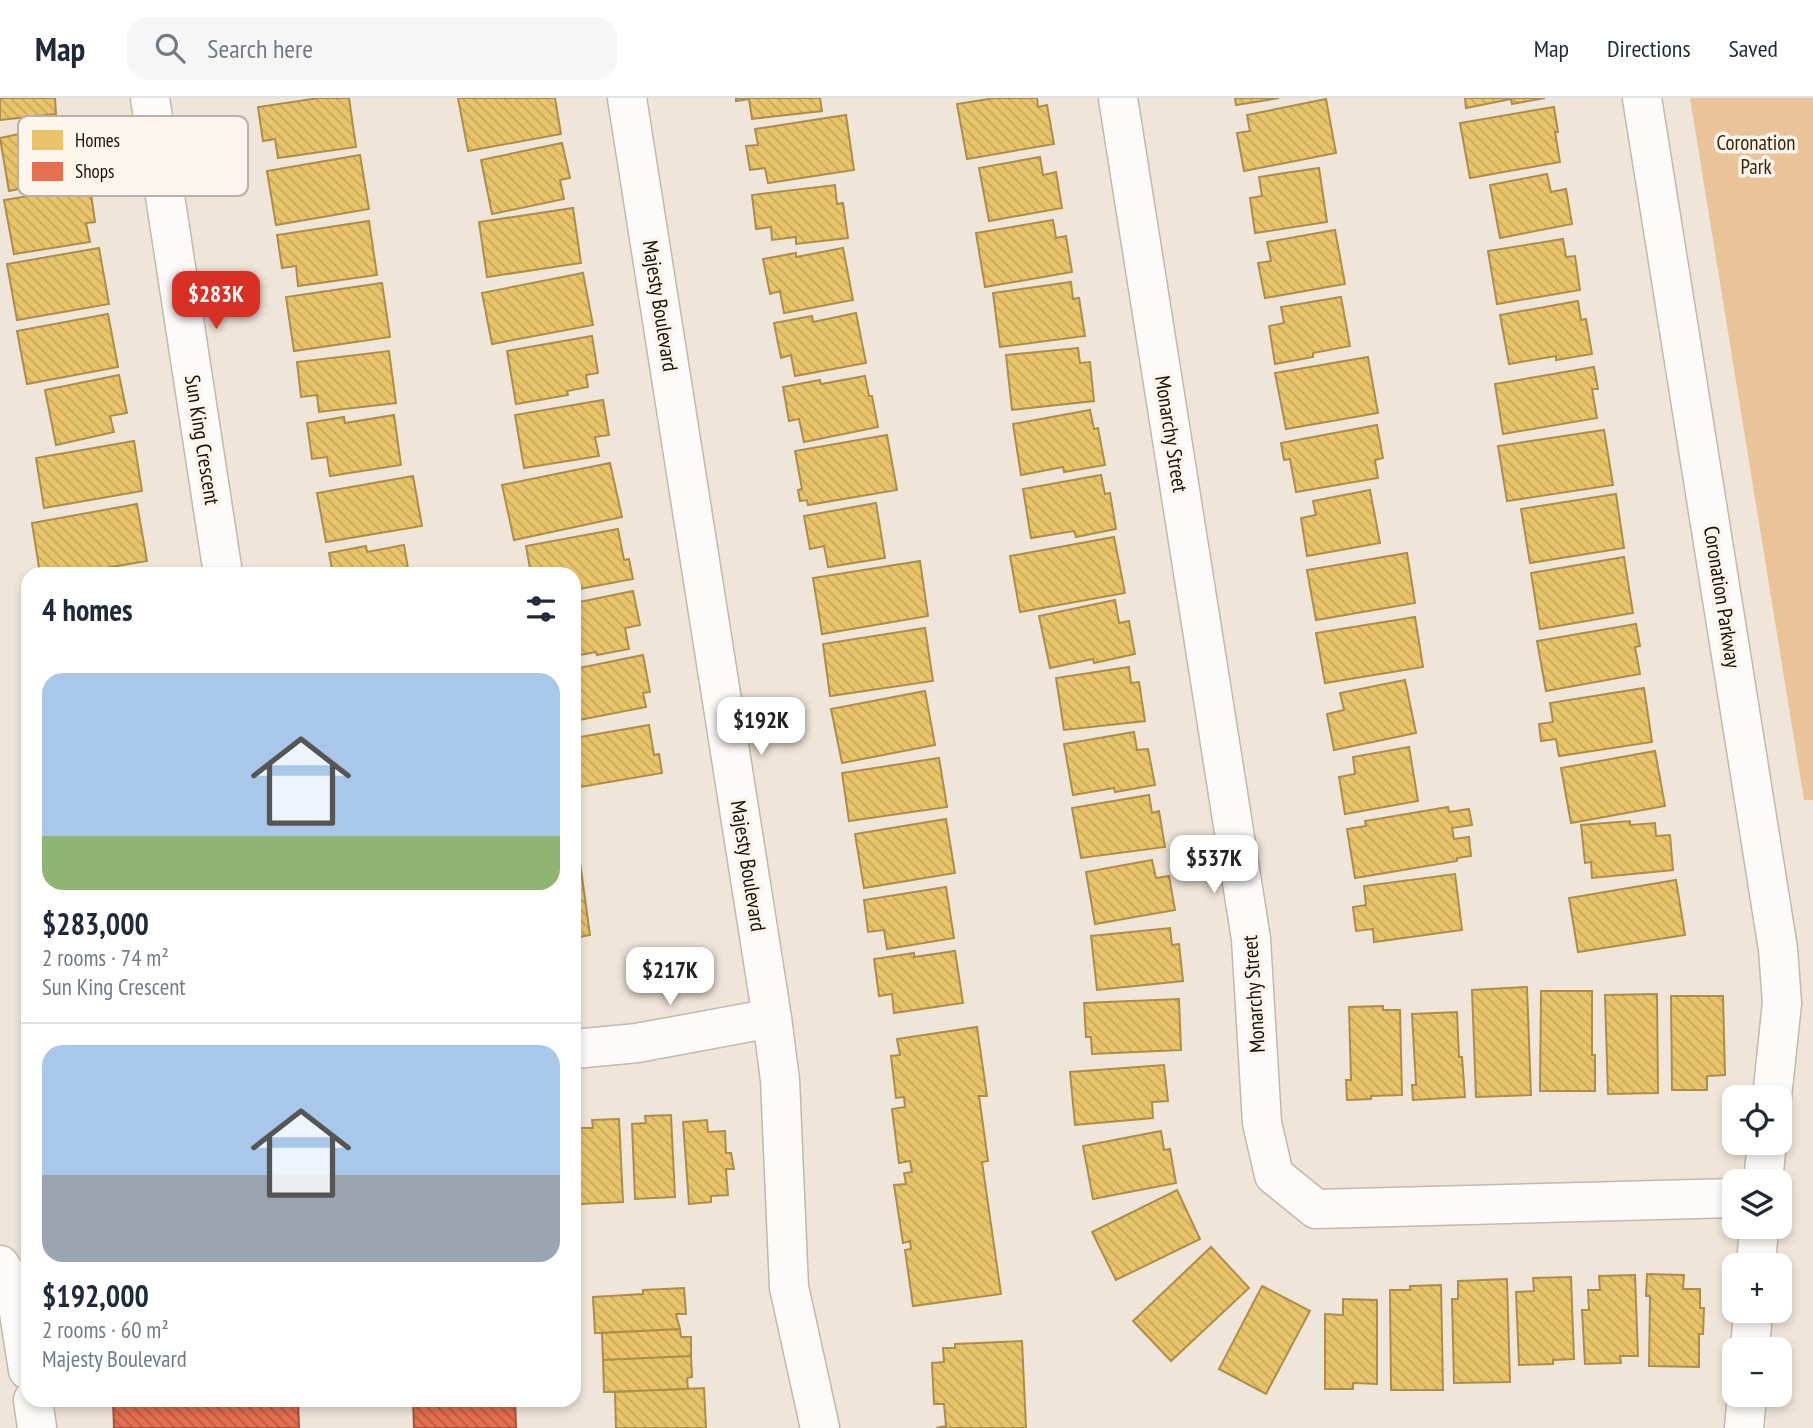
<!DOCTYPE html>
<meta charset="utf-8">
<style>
:root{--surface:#fff;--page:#f6f6f7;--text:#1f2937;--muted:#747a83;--line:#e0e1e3;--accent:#d93025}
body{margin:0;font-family:"PT Sans Narrow",sans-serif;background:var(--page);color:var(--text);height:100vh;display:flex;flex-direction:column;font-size:26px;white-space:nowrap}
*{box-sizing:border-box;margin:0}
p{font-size:23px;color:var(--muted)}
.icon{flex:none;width:38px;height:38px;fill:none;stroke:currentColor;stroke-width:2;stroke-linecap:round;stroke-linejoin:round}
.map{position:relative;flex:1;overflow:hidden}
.panel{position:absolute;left:21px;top:469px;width:560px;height:840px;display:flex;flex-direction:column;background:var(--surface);border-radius:21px;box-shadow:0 4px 10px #0003}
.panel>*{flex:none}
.controls{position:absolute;left:1722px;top:987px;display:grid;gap:14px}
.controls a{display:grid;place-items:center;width:70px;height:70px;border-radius:14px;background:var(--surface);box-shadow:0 4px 10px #0003;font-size:35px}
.price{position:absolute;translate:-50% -60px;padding:0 16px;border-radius:14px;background:#fff;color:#222;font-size:23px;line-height:46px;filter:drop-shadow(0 2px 4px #0008)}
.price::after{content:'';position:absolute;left:50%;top:42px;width:21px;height:16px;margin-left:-10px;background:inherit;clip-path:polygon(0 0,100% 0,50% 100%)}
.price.current{background:var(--accent);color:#fff}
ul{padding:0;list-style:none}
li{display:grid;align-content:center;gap:14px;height:371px;padding:0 21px}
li+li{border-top:2px solid var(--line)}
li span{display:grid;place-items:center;height:217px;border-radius:21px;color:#555}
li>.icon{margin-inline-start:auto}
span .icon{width:126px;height:126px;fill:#fffc;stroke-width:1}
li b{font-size:30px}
h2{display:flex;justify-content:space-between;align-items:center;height:84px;padding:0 21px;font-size:30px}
header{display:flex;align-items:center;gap:42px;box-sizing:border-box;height:98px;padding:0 35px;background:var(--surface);border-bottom:2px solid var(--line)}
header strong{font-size:33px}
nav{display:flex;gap:38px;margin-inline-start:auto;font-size:24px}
.search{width:490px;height:63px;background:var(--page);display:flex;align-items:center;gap:18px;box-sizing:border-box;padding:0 24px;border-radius:21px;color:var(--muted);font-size:26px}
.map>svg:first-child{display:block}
.park{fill:#eac398}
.homes{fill:url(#homes-back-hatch);stroke:#ac8e4b;stroke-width:2}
.shops{fill:url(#shops-back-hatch);stroke:#aa523a;stroke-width:2}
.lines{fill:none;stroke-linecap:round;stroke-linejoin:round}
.minor-casing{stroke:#c3b8ac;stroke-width:41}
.major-casing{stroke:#c3b8ac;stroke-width:41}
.minor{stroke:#fdfbf9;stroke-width:38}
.major{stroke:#fdfbf9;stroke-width:38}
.labels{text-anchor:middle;stroke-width:7;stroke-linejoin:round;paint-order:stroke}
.park-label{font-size:21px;fill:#402604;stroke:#fcf5ee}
.street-label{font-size:21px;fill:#1c1004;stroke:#fcf5ee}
.key{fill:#fcf5ee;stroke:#b9b0a8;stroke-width:2}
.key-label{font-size:19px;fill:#1c1004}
</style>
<header>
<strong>Map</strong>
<div class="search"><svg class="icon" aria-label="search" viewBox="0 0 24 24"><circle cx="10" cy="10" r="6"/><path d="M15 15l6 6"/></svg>Search here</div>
<nav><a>Map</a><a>Directions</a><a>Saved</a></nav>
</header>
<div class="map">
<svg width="1813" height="1330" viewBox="0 0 1813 1330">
<defs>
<pattern id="homes-back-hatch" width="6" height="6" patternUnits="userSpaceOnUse" patternTransform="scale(1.75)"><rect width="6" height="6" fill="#e9c46a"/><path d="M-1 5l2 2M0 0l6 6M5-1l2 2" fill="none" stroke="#c7a75a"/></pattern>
<pattern id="shops-back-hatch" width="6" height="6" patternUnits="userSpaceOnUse" patternTransform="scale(1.75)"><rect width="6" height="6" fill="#e76f51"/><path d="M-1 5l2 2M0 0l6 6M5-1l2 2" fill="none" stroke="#ba5a41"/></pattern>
</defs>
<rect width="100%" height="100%" fill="#f0e5d9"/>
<path class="park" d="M1690,0h123v702h-9z"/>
<path class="homes" d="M0,0h55l1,16 -56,6z
M319,0h30l7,49 -78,11 -3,-19 -12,2 -5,-34z
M458,0h97l6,36 -93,17z
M736,0h84l2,13 -70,8 -3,-20 -13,2z
M995,0h42l1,9 9,-2 7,39 -87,15 -10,-55z
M1235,0h44l-43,7z
M1465,0h80l-33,6 -1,-5 -45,9z
M1326,1l10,54 -92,18 -7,-38 13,-2 -3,-16z
M1554,9l4,25h-3l5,30 -90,16 -10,-55z
M846,17l8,55 -86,13 -3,-15 -15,2 -4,-24 12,-1 -3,-16z
M80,23l7,36 -9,2 4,17 -73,15 -9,-53z
M562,45l8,35 -10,2 4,19 -72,15 -11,-54z
M360,57l9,54 -93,16 -9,-54z
M1040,59l3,18 13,-3 6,36 -73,13 -10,-53z
M1319,70l8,54 -72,11 -5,-35 12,-2 -3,-19z
M1547,76l4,18 15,-3 6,35 -72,14 -10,-53z
M835,87l2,19 6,-1 5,35 -52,6v-7l-24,3 -1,-13 -15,2 -4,-34z
M90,88l5,36 -9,1 4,19 -76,12 -10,-54z
M573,110l8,55 -94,14 -8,-55z
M1053,122l3,18 10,-2 6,36 -87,15 -9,-54z
M369,123l8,54 -79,11 -2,-20 -14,2 -5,-33z
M1335,132l10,54 -80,14 -7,-35 13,-2 -4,-19z
M1563,141l3,18 9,-1 5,34 -83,14 -9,-53z
M99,150l10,56 -92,16 -10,-56z
M843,150l10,52 -69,13 -4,-22 -10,3 -7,-35 33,-6v4z
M583,175l10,52 -101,19 -10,-51z
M1071,184l2,17 6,-1 6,38 -85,11 -7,-54z
M382,185l8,54 -96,14 -8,-54z
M1341,199l9,49 -37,7v4l-38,7 -6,-38 15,-3 -3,-16z
M1578,203l3,19 5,-1 6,35 -36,6v-4l-47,8 -9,-49z
M856,215l10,50 -71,13 -4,-21 -10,3 -7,-35 38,-7 1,6z
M108,216l10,53 -91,17 -10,-53z
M592,238l6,37 -12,2 2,12 -21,4 1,4 -52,9 -9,-53z
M1078,250l2,15 10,-1 4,39 -82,9 -6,-55z
M389,253l7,52 -77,9 -2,-17 -16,2 -4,-35z
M1368,259l10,56 -92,16 -11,-56z
M1594,269l4,22h-6l5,29 -94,16 -8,-50z
M119,277l8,38 -17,3 4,16 -58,13 -11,-55z
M865,278l4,20h3l6,31 -74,15 -5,-23 -10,2 -6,-34 37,-7 1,4z
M603,302l6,35 -14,2 4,19 -75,12 -9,-53z
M1090,312l4,19 4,-1 7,37 -41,7 -1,-5 -42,8 -8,-51z
M394,317l7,50 -71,11 -3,-19 -15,2 -5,-36 37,-6 1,6z
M1377,327l6,33 -8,2 3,18 -82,14 -6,-33 -6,1 -3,-17z
M1604,332l9,55 -106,16 -9,-55z
M887,337l10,55 -89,15 -1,-5 -7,1 -2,-11 4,-1 -7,-38z
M134,343l8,50 -98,17 -8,-50z
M610,365l12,54 -108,23 -12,-55z
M1101,377l4,19 5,-1 6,36 -40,8 -2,-6 -43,7 -8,-49z
M413,378l9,50 -96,16 -9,-49z
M1370,392l10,53 -73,13 -6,-38 15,-3 -3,-14z
M1616,396l8,54 -94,15 -9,-54z
M876,405l9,55 -57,9 -4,-21 -14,3 -6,-33z
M137,406l10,57 -77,13h-30l-8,-51z
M618,431l6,31 5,-1 4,20 -59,11v-16h-43l-5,-28z
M1114,439l11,56 -105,19 -10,-56z
M404,447l5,29h-76l-4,-21 37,-7 1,6z
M1407,455l8,50 -99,17 -9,-50z
M1624,459l9,56 -93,16 -9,-56z
M920,463l8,55 -106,18 -9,-56z
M147,470l1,6h-34z
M633,493l7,34 -15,3 4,21 -32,6 -1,-3 -22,4v-53z
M1115,502l4,23 10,-2 6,33 -41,9 -1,-4 -43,9 -11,-52z
M1415,519l8,50 -98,16 -9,-50z
M1636,526l4,22 -5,1 5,27 -94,17 -9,-50z
M925,530l8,53 -103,15 -7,-52z
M643,557l7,37 -7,1 3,14 -72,14v-52z
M1129,569l2,16 8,-1 6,39 -81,9 -8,-52z
M1405,582l11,53 -82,17 -7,-36 17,-4 -4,-17z
M1644,590l8,54 -93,14 -3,-17 -15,2 -2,-17 14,-2 -3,-19z
M925,593l10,54 -93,18 -11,-54z
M649,627l5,30 5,-1 3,19 -88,15v-50z
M1134,634l3,18 11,-1 7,36 -40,7 -1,-4 -41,7 -9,-51z
M1409,649l9,54 -73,13 -6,-37 16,-3 -2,-17z
M1655,653l10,55 -94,17 -10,-55z
M939,660l8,49 -98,14 -7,-48z
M1149,697l3,18 7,-2 6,36 -84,11 -9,-50z
M1448,709l1,5 20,-3 3,16 -20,3 2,11 15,-2 2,19 -14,2v3l-102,17 -8,-49 19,-3 -1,-5z
M946,721l9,54 -91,15 -9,-54z
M1630,723v4l25,-2 1,13 14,-1 3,35 -81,8 -1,-16 -6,1 -4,-38z
M574,757h5l11,80 -16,3z
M1152,762l4,18 13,-2 6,34 -80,14 -9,-52z
M1455,776l7,56 -88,12 -1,-13 -17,2 -3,-24 13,-2 -2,-19z
M1676,782l9,55 -107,17 -9,-54z
M946,789l8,51 -67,11 -3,-19 -16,2 -4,-32z
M1170,830l2,17 7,-1 4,37 -86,9 -6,-54z
M955,853l8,52 -69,10 -2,-19 -13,2 -5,-37 40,-6v4z
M1527,889l4,108 -55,2 -4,-107z
M1541,893h51v64h3v36h-55z
M1657,896l1,99 -50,1 -3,-99z
M1671,898h52l2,79 -18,1v14h-35z
M1179,901l2,51 -89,4 -1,-17h-5l-2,-34z
M1383,908v4h17l2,85 -31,1v3l-24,1 -1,-20h5l-2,-73z
M1457,914l2,45h3l3,40 -52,3 -1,-15h4l-4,-71z
M977,929l10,69h-8l9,65 -6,1 19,132 -88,12 -8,-56 6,-1 -1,-8 -7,2 -9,-58 12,-1 -2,-11 8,-1 -2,-11 -11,2 -7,-54 13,-2 -1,-10 -8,1 -5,-42 9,-1 -3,-16z
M1164,967l4,36 -16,1 1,16 -78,7 -5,-53z
M671,1017l4,82 -40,2 -3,-75 14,-1 -1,-7z
M619,1021l4,83 -43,2 -4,-76h17l-1,-8z
M707,1022l1,12 17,-1 1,22h5l3,16h-8l2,26 -17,1v6l-22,2 -6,-82z
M1161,1033l3,19 6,-1 6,34 -83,16 -10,-53z
M1177,1092l23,49 -84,41 -24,-48z
M1211,1149l38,41 -78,73 -38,-40z
M1647,1176l37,1 -1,14h17v19h4l-1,26h-4v33l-50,-1 1,-70h-4z
M1635,1177l3,81h-18l1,7 -36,1 -3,-54h7l-1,-20h12l-1,-14z
M1571,1179l3,82 -21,1v4l-34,1 -3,-73 18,-1 -1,-13z
M1507,1181l3,103 -56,1 -2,-84h6v-18z
M1441,1187l2,105h-52l-1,-100h20v-4z
M1262,1188l48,25 -44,83 -47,-25z
M684,1190l2,26h-10l4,15 -85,4 -2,-36 50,-3v-4z
M1343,1201l34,1v84l-24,-1v6h-28v-75l18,1z
M680,1231l1,8h10v19l-88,4 -1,-27z
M1022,1243l4,87h-90l10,-2 -2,-22h-10l-2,-41 12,-1 -1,-14h12v-4z
M691,1258l1,21 -5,1 1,11 -84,3 -1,-32z
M704,1290l2,40h-90l-1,-36z"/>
<path class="shops" d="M113,1302h185l1,28h-185z
M413,1302h102l1,28h-102z"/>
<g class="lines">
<defs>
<path id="minor" d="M150,0l73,476
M627,0l145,920 8,62 9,207 31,141
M1118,0l133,841 11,184 12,52 42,34 418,-11
M1642,0l136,851 4,54 -10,94
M574,951l63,-6 135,-25
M1763,1083l4,-38
M1756,1167l3,-38
M1750,1251l3,-38
M1744,1330l3,-33"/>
<path id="major" d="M0,1167l15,22 13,83
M33,1302l4,28"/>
</defs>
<use href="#minor" class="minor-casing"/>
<use href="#major" class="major-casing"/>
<use href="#minor" class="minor"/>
<use href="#major" class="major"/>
</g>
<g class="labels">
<g class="park-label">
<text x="1756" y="52">Coronation<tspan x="1756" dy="24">Park</tspan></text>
</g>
<g class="street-label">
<text transform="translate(660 208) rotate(81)" y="7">Majesty Boulevard</text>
<text transform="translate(1171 336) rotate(81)" y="7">Monarchy Street</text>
<text transform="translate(202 342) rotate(81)" y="7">Sun King Crescent</text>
<text transform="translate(1722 499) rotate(81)" y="7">Coronation Parkway</text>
<text transform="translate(748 768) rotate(81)" y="7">Majesty Boulevard</text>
<text transform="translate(1254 896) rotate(-94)" y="7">Monarchy Street</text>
</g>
</g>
<rect x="18" y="18" width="230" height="80" rx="10" class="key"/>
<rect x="32" y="32" width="31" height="20" fill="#e9c46a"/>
<rect x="32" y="64" width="31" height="19" fill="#e76f51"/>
<g class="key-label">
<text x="75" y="49">Homes</text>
<text x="75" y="80">Shops</text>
</g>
</svg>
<div class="controls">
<a><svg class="icon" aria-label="locate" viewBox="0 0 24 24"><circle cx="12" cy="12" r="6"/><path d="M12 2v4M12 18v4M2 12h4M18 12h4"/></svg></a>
<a><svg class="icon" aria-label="layers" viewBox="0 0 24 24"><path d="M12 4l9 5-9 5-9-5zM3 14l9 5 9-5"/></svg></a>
<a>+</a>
<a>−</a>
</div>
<b class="price current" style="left:216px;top:233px">$283K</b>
<b class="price" style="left:761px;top:659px">$192K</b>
<b class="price" style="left:1214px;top:797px">$537K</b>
<b class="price" style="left:670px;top:909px">$217K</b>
<section class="panel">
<h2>4 homes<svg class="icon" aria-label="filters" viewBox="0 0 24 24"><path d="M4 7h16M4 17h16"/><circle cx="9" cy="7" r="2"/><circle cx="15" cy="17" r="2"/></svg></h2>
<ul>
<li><span style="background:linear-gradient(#a9c7e8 75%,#8fb573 0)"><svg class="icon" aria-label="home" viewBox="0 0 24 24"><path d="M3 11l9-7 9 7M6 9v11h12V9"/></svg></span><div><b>$283,000</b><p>2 rooms · 74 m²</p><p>Sun King Crescent</p></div></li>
<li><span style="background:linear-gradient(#a9c7e8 60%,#9aa5b1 0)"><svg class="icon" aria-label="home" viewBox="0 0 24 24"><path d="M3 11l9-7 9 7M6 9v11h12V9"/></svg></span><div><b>$192,000</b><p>2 rooms · 60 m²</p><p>Majesty Boulevard</p></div></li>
</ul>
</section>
</div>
